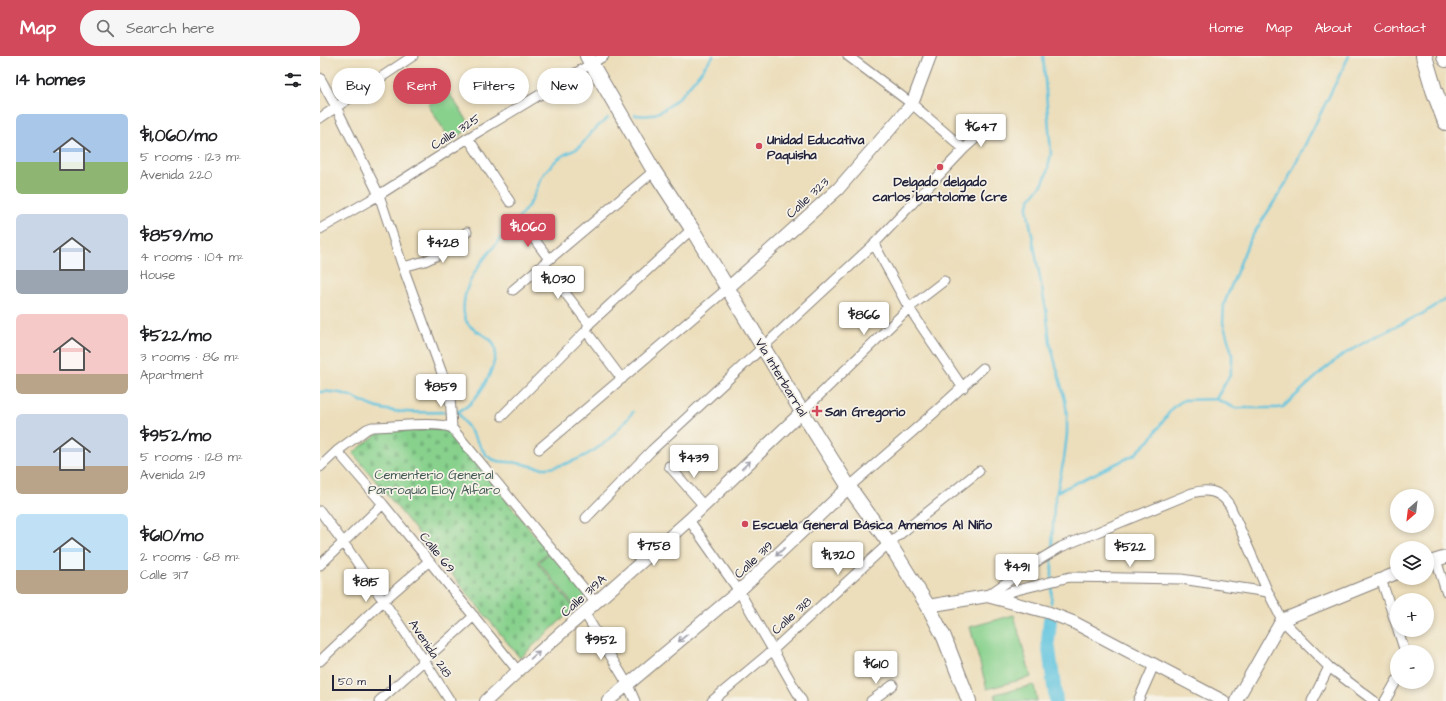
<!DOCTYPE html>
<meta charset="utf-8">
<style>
:root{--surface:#fff;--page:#f6f6f6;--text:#202124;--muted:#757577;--accent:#d1495b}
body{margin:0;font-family:"Architects Daughter",sans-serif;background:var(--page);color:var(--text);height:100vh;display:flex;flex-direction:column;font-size:15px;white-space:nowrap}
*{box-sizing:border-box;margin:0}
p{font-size:13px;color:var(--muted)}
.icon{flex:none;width:22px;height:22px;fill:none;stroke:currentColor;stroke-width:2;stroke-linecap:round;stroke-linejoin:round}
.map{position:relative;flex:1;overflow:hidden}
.drawer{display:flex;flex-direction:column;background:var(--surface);width:320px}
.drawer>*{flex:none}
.top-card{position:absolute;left:12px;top:12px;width:380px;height:36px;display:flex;gap:8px}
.needle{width:26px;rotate:208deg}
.buttons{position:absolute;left:1070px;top:433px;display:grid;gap:8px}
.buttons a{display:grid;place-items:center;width:44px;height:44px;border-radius:50%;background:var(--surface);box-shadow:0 2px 6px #0003;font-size:20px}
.scale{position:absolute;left:12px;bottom:10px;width:59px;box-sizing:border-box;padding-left:4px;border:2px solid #22223b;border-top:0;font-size:11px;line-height:14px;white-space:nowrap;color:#22223b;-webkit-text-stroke:3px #f7f3e8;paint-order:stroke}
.price{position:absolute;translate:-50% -34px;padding:0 9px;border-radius:4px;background:#fff;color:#222;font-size:13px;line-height:26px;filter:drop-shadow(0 1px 2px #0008)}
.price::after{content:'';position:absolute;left:50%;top:24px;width:12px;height:9px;margin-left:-6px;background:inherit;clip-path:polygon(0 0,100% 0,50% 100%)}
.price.current{background:var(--accent);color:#fff}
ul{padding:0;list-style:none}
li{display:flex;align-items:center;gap:12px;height:100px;padding:0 16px}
li span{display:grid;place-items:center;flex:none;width:112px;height:80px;border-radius:6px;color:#555}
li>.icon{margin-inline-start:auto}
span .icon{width:48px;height:48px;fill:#fffc;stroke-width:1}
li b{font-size:17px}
h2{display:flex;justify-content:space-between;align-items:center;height:48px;padding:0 16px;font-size:17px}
.pill{padding:0 14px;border-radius:18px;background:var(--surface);box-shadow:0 2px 6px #0003;font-size:14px;line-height:36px}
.pill.current{background:var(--accent);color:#fff}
header{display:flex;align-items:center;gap:24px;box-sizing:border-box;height:56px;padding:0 20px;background:var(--accent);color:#fff}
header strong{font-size:19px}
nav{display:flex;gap:22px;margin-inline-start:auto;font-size:14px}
.search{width:280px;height:36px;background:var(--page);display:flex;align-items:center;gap:10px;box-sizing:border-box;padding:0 14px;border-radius:22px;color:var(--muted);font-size:15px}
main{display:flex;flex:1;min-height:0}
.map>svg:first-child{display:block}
.green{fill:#88d18d;stroke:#557a64}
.cemetery{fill:url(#cemetery-stones);stroke:#557a64}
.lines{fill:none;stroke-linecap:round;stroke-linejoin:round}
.stream{stroke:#61c4df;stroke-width:2.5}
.river{stroke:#61c4df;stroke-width:14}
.street-casing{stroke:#87807b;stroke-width:11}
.secondary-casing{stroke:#87807b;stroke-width:14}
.primary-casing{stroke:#87807b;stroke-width:16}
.highway-casing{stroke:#87807b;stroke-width:18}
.street{stroke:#fff;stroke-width:9}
.secondary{stroke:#fff;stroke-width:12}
.primary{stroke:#fff;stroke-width:14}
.highway{stroke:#fff;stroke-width:16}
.oneway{stroke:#9c9ca7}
.poi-dot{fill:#d1495b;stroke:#f7f3e8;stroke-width:1.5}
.labels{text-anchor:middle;stroke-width:3.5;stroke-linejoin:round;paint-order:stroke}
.street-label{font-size:13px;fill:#22223b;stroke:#f7f3e8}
.poi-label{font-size:13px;font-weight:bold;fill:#22223b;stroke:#f7f3e8;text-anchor:start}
.park-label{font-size:13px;fill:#415754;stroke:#f7f3e8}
</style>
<header>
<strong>Map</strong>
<div class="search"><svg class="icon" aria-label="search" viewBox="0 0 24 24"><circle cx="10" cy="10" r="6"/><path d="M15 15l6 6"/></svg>Search here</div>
<nav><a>Home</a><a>Map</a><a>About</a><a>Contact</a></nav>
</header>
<main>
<section class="drawer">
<h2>14 homes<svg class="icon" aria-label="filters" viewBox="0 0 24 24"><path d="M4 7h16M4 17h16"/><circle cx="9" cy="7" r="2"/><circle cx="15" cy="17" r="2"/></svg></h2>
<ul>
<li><span style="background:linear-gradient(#a9c7e8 60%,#8fb573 0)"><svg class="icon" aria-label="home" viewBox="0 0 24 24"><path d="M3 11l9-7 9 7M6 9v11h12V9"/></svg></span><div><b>$1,060/mo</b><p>5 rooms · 123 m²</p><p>Avenida 220</p></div></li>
<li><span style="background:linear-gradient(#c9d6e8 70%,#9aa5b1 0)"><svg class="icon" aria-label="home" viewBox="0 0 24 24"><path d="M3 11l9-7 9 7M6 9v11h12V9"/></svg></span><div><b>$859/mo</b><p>4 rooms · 104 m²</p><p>House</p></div></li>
<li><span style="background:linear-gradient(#f6c9c9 75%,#b9a48a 0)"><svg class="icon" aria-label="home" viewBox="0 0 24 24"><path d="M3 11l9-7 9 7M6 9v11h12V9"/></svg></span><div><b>$522/mo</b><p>3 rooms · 86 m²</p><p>Apartment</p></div></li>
<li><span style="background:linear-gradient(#c9d6e8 65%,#b9a48a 0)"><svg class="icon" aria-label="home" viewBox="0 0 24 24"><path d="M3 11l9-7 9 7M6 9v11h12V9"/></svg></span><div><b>$952/mo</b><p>5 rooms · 128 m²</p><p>Avenida 219</p></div></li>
<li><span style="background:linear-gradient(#bfe0f5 70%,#b9a48a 0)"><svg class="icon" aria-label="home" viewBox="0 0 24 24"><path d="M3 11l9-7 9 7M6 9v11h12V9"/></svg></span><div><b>$610/mo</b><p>2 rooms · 68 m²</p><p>Calle 317</p></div></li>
</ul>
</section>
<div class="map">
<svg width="1126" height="645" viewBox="0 0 1126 645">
<defs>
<pattern id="cemetery-stones" width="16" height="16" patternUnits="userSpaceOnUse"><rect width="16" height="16" fill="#88d18d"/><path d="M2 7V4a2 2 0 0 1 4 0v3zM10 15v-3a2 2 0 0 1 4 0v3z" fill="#75b37b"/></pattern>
</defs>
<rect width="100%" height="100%" fill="#f7f3e8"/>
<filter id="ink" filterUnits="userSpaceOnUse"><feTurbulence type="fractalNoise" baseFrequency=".025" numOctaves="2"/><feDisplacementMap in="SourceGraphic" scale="8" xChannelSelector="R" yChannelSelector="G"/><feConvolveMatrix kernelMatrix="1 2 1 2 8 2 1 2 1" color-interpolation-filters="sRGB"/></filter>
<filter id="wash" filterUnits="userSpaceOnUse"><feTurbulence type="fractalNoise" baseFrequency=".012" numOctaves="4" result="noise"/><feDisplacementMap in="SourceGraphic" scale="16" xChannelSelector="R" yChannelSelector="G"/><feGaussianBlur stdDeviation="0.9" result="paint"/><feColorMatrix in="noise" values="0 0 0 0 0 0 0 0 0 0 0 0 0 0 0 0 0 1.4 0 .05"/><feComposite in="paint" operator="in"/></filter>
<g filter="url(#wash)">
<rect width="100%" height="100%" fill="#ecdebb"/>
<path class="green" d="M128,36l24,35 -21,14 -23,-36z
M232,494l36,45 -13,12 -36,-45z
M694,559l17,62 -44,12 -17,-62z
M714,629l3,16h-41l-1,-7z"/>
<path class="cemetery" d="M123,372l15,12 90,112 -11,10 37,46 -54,50 -167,-205 28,-22z"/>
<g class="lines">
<path class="stream" d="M723,0l8,97 -4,20 -4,10 -13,16 -3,9 19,102 4,33 15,57 2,14v20l-3,25 -10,46 -2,44
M315,59c5,0 11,1 16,0 24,-5 47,-41 62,-59
M0,336c28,-2 34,8 58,16 22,6 48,4 71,4
M896,343l14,-24 2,-11v-11l-9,-30 1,-19 25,-63 37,-58 63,-127
M134,356c19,0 45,-46 41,-64 -4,-20 -39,-10 -30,-52 6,-32 47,-66 65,-93 7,-10 8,-23 16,-32 5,-6 10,-11 16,-15 5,-3 11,-5 16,-8 6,-5 9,-11 14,-16 5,-5 10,-9 16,-14
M138,356l28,43c10,9 19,6 31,8 10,1 21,6 31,5 6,0 12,-3 17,-4 33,-11 47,-26 68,-52
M737,436l77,-37 16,-15 23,-33 11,-7 32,-1 19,9h43l5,-1 43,-39 15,-12 33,-19 48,-23 24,-15
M732,523v-23
M731,547l1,-19"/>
<path class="river" d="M730,564l-2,22 8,59"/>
</g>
</g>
<g filter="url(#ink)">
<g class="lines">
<defs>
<path id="street" d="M528,0l64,48 52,45
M0,22l16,29 43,88 24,72 47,128 2,33
M0,62l93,-62
M148,82l42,64
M203,168l26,35
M0,173l59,-34 89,-57 136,-82
M554,188l35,64 54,80
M223,208l46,60
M83,211l22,-6 17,-8 25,-21
M193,234l141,-119
M266,275l36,48
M482,356l107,-104 35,-27
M182,360l84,-85 3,-7 103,-95
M219,393l189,-161
M17,395l46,53 135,167
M349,410l35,40
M0,411l17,-16 30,-22 5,-2c19,0 65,-6 80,1l143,174
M529,431l86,-75 48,-44
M0,455l23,31 81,118 26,41
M266,462l66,-68 222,-206 90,-95 19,-17
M369,464l50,71 63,110
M1116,504l10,31
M0,509l63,-61
M1061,523l16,48
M667,540l47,-33 27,-16 131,-54c16,-5 29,-2 38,13l38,86 14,28 47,47 45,34
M676,542l17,-7 57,-14 111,2 87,13
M264,556l44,73 7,16
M1078,574l7,22
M0,605l63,-60 45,-39
M59,645l95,-85
M392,645l61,-51 116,-107 90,-72
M551,645l22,-16
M818,645l16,-36
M992,645l17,-34
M1065,645l12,-21"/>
<path id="secondary" d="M408,232l110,-99 74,-85 18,-48
M1107,507l19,-6
M608,550l59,-10 60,16 26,10 150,79
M166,645l32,-30 171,-151 113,-108
M288,645l131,-110 110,-104
M916,645l46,-81 115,-47"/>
<path id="primary" d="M267,0l67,115 38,58 110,183 47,75 40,56 39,63 16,31 25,64"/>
<path id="highway" d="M1104,0l10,34 12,32
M1125,0l1,3"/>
</defs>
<use href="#street" class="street-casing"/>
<use href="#secondary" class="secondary-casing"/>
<use href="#primary" class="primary-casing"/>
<use href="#highway" class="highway-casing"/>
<use href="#street" class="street"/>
<use href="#secondary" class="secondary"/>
<use href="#primary" class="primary"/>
<use href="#highway" class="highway"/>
</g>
<defs><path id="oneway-shaft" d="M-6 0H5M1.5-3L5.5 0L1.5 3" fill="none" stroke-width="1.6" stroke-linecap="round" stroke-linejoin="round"/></defs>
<g class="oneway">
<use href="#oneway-shaft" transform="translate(426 409) rotate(-44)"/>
<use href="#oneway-shaft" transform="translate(460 496) rotate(137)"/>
<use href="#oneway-shaft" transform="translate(363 582) rotate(140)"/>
<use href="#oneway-shaft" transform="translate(215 599) rotate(-41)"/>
</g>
</g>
<g class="poi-dot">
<circle cx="439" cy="90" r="4"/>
<circle cx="620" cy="111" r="4"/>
<path d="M495 349h4v4h4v4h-4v4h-4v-4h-4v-4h4z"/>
<circle cx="425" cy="468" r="4"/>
</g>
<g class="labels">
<g class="street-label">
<text transform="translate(135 75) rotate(-32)" y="5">Calle 325</text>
<text transform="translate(487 141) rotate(-43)" y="5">Calle 323</text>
<text transform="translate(462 321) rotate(59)" y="5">Vía Interbarrial</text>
<text transform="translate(118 496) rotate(51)" y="5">Calle 69</text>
<text transform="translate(433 503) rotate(-43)" y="5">Calle 319</text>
<text transform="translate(263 539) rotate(-42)" y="5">Calle 319A</text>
<text transform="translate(471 559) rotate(-42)" y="5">Calle 318</text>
<text transform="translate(111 592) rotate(56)" y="5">Avenida 218</text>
</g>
<g class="poi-label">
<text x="447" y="88">Unidad Educativa<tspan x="447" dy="15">Paquisha</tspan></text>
<text x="620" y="130" text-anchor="middle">Delgado delgado<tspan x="620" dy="15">carlos bartolome (cre</tspan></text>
<text x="505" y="360">San Gregorio</text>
<text x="433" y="473">Escuela General Básica Amemos Al Niño</text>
</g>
<g class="park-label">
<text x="114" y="423">Cementerio General<tspan x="114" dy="15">Parroquia Eloy Alfaro</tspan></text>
</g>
</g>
</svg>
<div class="buttons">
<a><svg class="needle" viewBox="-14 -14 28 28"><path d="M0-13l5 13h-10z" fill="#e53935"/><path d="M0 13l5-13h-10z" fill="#757577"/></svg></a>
<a><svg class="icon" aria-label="layers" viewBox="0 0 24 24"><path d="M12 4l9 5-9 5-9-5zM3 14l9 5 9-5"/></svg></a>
<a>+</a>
<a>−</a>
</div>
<div class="scale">50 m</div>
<b class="price" style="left:661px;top:92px">$647</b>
<b class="price current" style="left:208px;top:192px">$1,060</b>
<b class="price" style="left:123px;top:208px">$428</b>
<b class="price" style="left:238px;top:244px">$1,030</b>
<b class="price" style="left:544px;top:280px">$866</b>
<b class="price" style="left:121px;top:352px">$859</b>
<b class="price" style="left:374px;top:423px">$439</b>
<b class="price" style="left:334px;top:511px">$758</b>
<b class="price" style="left:810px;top:512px">$522</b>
<b class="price" style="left:518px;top:520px">$1,320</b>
<b class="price" style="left:697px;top:532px">$491</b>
<b class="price" style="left:46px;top:547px">$815</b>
<b class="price" style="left:281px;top:605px">$952</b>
<b class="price" style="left:556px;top:629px">$610</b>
<div class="top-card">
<a class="pill">Buy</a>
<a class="pill current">Rent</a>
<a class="pill">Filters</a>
<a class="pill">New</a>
</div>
</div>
</main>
